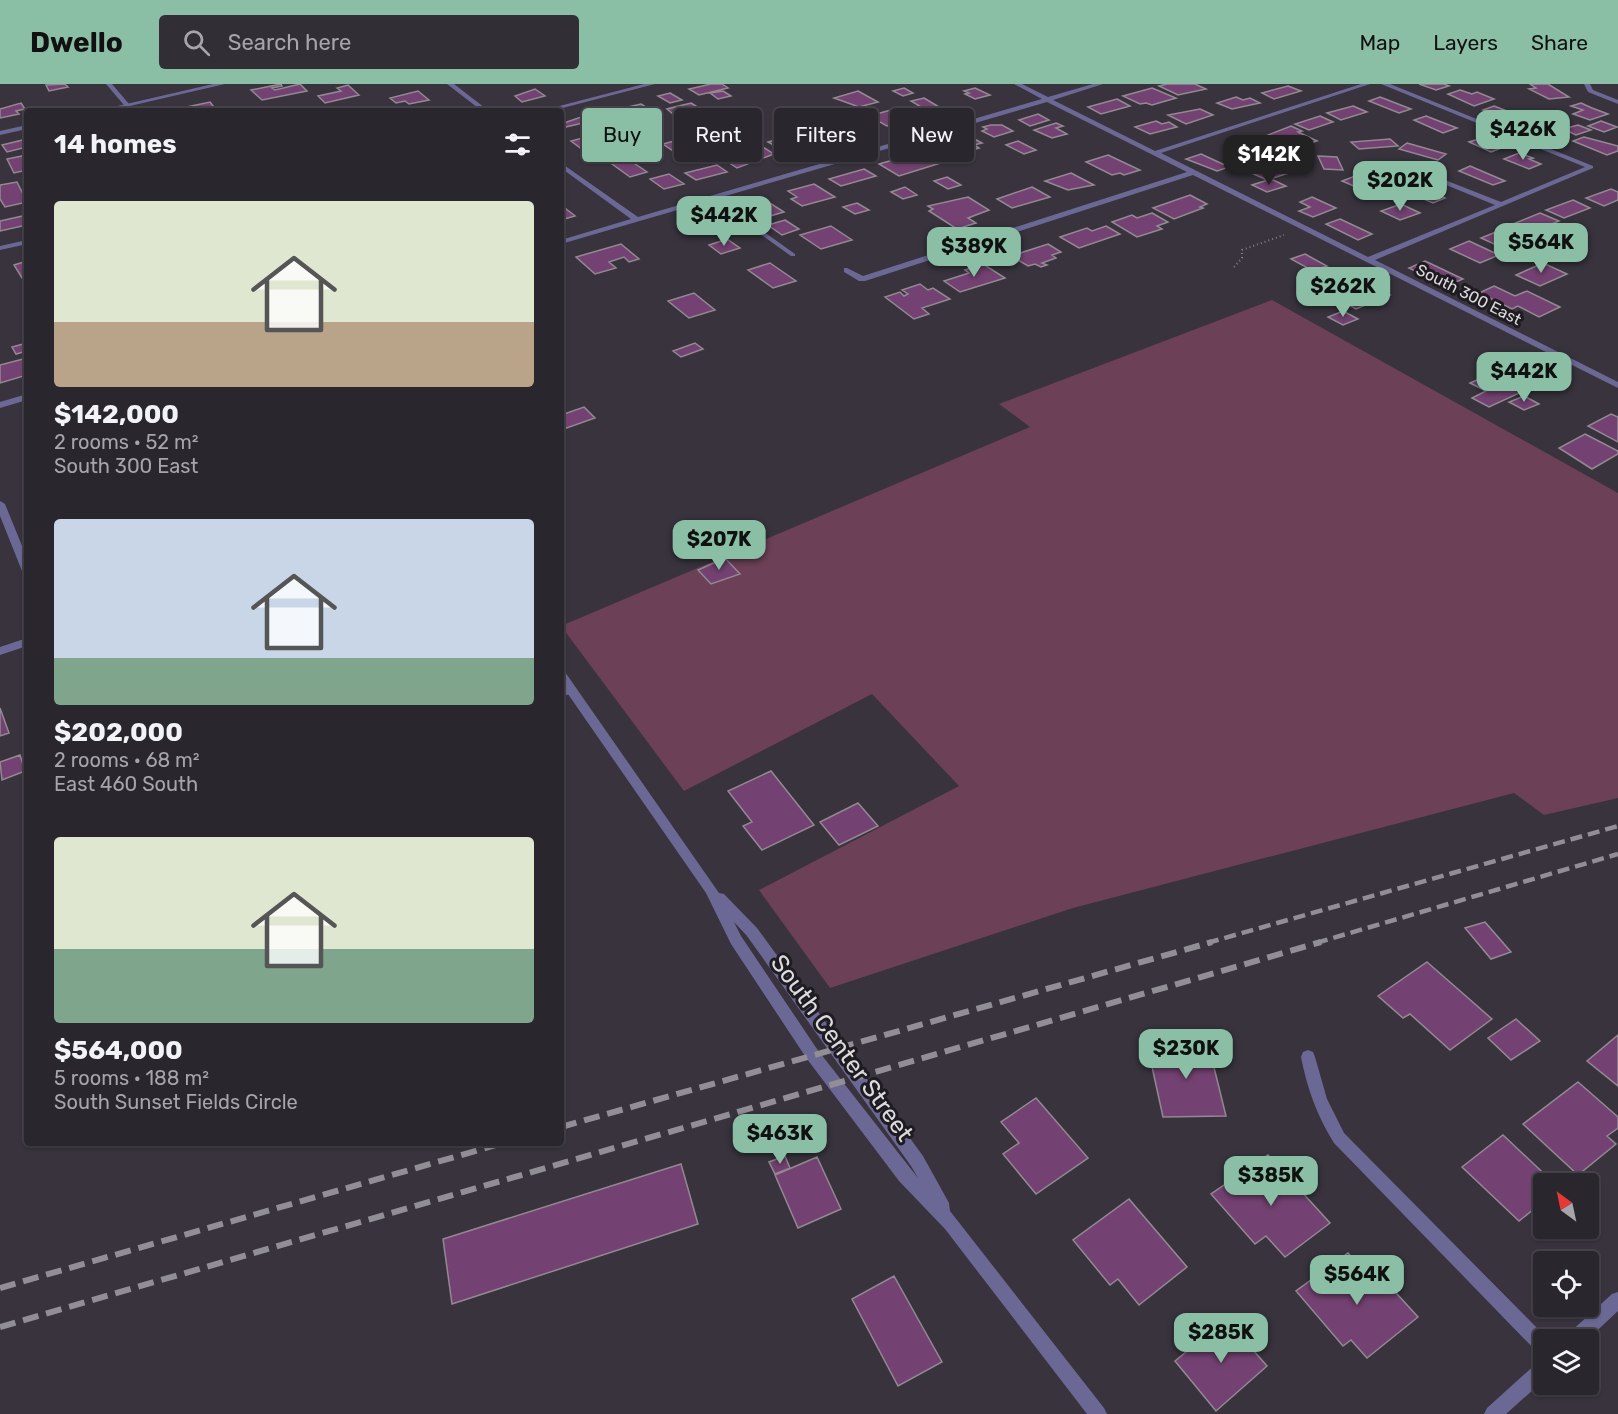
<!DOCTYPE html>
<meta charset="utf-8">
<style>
:root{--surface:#2a262e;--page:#322e36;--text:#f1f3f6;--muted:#a5a5aa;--line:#46434a;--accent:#8abfa5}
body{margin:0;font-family:Rubik,sans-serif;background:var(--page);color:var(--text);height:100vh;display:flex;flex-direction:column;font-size:22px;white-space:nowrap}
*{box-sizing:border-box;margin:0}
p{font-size:20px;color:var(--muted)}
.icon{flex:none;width:33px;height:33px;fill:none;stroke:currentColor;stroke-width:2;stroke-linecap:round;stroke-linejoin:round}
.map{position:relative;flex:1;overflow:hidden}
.side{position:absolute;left:24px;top:24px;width:540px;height:1038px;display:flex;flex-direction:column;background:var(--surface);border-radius:6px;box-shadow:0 2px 4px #0004,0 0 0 2px var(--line)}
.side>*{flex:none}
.guide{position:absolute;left:582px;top:24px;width:570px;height:54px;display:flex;gap:12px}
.needle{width:39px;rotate:327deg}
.buttons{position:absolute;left:1533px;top:1089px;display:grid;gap:12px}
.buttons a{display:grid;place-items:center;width:66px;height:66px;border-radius:6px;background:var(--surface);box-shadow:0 2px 4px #0004,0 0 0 2px var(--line);font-size:30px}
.price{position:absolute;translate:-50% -51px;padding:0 14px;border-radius:12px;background:var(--accent);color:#111;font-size:20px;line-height:39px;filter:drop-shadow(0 2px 3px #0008)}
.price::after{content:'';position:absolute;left:50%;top:36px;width:18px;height:14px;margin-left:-9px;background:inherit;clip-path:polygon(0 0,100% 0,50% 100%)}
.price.current{background:#222;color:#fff}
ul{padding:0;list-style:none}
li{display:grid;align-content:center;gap:12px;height:318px;padding:0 30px}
li span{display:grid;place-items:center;height:186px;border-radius:6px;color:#555}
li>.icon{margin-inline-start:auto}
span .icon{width:108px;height:108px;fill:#fffc;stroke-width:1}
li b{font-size:26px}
h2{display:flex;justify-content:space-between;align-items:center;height:72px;padding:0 30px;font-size:26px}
.chip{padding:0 21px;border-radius:6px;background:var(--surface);box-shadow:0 2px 4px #0004,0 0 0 2px var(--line);font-size:21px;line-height:54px}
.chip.current{background:var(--accent);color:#111}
header{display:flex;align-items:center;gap:36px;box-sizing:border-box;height:84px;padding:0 30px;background:var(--accent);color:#111}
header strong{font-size:28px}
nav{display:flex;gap:33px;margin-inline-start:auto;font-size:21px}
.search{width:420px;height:54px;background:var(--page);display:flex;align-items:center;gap:15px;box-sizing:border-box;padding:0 21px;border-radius:6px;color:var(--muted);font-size:22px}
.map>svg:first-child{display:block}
.green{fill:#6c4056}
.building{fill:#744272;stroke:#938992;stroke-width:1.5}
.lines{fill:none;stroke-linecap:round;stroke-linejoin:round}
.path{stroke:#827e86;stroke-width:2;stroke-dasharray:1 3;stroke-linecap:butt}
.service{fill:#6c6895;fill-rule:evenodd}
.minor{fill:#6c6895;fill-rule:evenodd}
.tertiary{fill:#6c6895;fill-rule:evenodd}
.rail-far1{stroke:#928e96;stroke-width:4.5;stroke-dasharray:12 6;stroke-linecap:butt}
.rail{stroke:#928e96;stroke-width:6;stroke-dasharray:16 8;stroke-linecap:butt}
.labels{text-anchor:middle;stroke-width:6;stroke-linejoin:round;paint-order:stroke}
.far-street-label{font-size:16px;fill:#dddae0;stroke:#1e1c20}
.near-street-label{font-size:24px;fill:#dddae0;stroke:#1e1c20}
</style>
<header>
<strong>Dwello</strong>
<div class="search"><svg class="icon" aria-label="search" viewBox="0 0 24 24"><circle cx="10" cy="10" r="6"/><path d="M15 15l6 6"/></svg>Search here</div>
<nav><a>Map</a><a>Layers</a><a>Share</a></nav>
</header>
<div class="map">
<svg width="1618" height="1330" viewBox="0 0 1618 1330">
<rect width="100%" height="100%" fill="#38333d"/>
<path class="green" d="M1272,216l346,193v305l-74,17 -30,-22 -441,115 -243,80 -71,-98 200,-104 -87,-92 -188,97 -123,-165 469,-199 -31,-23z"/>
<path class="building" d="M65,0l3,3 -19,4 -3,-6z
M281,0l1,2 -10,2 3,2 25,-6 7,7 -45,9 -11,-10z
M711,0h11l6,4 -29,7 -10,-6z
M1167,0h28l11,5 -28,6 -19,-9z
M1419,0h25l5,2 -13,4z
M1530,0h18l21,13 -20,2 -20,-10 7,-1z
M348,1l11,10 -34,8 -7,-7 23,-5 -4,-3z
M1288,2l13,5 -27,8 -12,-6z
M904,4l9,5 -10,3 -10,-5z
M975,4l15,7 -15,4 -10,-5 4,-1 -5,-2z
M1152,4l24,10 -24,7 -6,-2 -6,1 -17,-8z
M535,5l10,7 -23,6 -7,-6z
M1460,6l12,4 5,-2 17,7 -20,7 -26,-12z
M418,7l11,9 -20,4 -4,-3 -9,2 -6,-5z
M723,7l8,5 -13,3 -8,-6z
M858,7l20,11 -19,5 -25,-9z
M670,9l12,7 -12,3 -12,-7z
M1236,13l7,3 7,-2 10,5 -28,6 -15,-6z
M1380,13l31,12 -12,4 -30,-12z
M924,14l20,12 -13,3 -20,-12z
M1117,15l13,7 -29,8 -13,-7z
M210,18l7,9h-33l-2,-3z
M21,19l4,6 -9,2 3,3 -19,4v-9z
M691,19l8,5 -25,7 -7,-6z
M1581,19l11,5 16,6 -18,6 -17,-6 10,-4 -12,-4z
M641,20l11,7 -18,5 -10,-8z
M1353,22l14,6 -26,8 -14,-7z
M1494,22l31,12 -11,4 -31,-12z
M898,24l18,10 -29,8 -18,-10z
M1200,25l13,6 -27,9 -18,-9z
M611,26l9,7 -22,5 -9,-6z
M1038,30l11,6 -19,6 -11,-6z
M1320,32l13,6 -24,8 -14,-6z
M1426,32l31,12 -14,5 -29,-13z
M581,33l6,5 -21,5 -5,-3z
M1156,37l6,3 7,-2 8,5 -27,7 -15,-7z
M1535,37l29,11 -12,4 -28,-11z
M1601,37l16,6 -13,5 -16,-6z
M1056,39l7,3 -7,2 11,6 -15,4 -18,-8z
M991,41h11l11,6 -19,6 -12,-6 5,-2 -4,-2z
M1578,41l13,5 -15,5 -13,-6z
M1291,42l11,5 -4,1 19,9 -12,4 -10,-4 -9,3 -18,-9z
M850,46l9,6 -17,4 -9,-6z
M807,47l12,7 -29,12 -7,-5 -6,2 -9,-5z
M646,51l12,8 -20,5 -11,-8z
M590,52l6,5 10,-2 14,9 -29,8 -20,-15z
M969,52l13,7 -8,2 5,3 -17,5 -5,-3 -5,2 -14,-7z
M1584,53l34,9v5l-11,4 -34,-14z
M1482,54l22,9 -13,5 -22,-10z
M27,55v8l-20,5 -5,-7z
M681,55l14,9 -19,5 -13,-9z
M1390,55l8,7 -39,3 -8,-7z
M1018,57l18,9 -12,4 -18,-9z
M1253,57l17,8 -20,6 -17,-8z
M1407,59l39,11 -8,6 -39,-11z
M760,61l14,9 -37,14 -18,-12 12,-3 -4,-2z
M927,66l20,11 -48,15 -20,-12z
M1519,69l14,5 -4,1 12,5 -12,5 -25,-10z
M1201,70l28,13 -12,4 -31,-12z
M27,71v15l-13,3 -7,-14z
M1108,71l19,9 13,6 -16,5 -4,-2 -8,2 -26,-13z
M1318,72l19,1 6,13 -19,-1z
M625,73l22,15 -17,5 -22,-16z
M1277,76l21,10 -31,10 -20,-9z
M717,81l10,7 -31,8 -11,-7z
M1470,82l35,15 -12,4 -34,-14z
M864,85l12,7 -35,10 -12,-7z
M1071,89l23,12 -26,5 -23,-9z
M669,90l15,10 -20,5 -14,-10z
M1355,92l20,8 4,-2 14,6 -18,7 -33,-14z
M947,93l14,8 -13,4 -14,-8z
M1271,95l15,7 -19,6 -15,-7z
M17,98l10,20 -22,5 -5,-8v-14z
M814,100l21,13 -33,9 -11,-7 6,-2 -9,-6z
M905,103l12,8 -14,4 -12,-7z
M1032,103l18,10 -38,11 -15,-9z
M1419,103l26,11 -12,5 -26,-11z
M1611,105l7,3v8l-14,6 -18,-8z
M1190,111l17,9 -7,3 3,1 -29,11 -21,-11z
M968,113l21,13 -21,8 8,5 -19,6 -28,-18 4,-2 -5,-3z
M1312,113l24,11 -23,9 -14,-6 11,-4 -10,-5z
M765,116l19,12 -31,9 -14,-9 6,-2 -5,-3z
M1573,116l17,8 -26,10 -18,-8z
M857,119l12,7 -14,4 -12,-7z
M1401,120l19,9 -20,7 -19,-9z
M561,121l14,11 -14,4z
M711,129l11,8 -7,2 4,2 -26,8 -14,-11z
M1152,129l16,9 -11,4 5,3 -25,8 -25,-15 20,-7 5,3z
M1540,129l19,8 -27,11 -19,-8z
M27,131v10l-27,6v-10z
M1340,135l32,15 -14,6 -32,-16z
M785,136l14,9 -17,6 -14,-10z
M735,138l9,6 -13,4 -9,-7z
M831,142l21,14 -31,9 -21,-14z
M1106,142l14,8 -41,14 -19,-11 27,-9 5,3z
M1498,147l22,9 -17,8 -22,-10z
M727,155l13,9 -19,6 -12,-9z
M1469,157l30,14 -19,8 -30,-14z
M621,160l18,15 -10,3 -5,-5 -15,5 7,6 -21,6 -19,-17z
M1048,160l13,8 -9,3 4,3 -14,5 5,2 -6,2 -6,-3 -7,2 -17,-10z
M1305,170l22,12 -14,5 -22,-12z
M27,177v16l-5,1 -8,-13z
M1425,177l38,18 -12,5 -25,-12 -5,2 -12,-6z
M770,179l26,18 -23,7 -25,-18z
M1543,179l24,11 -27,12 -24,-11z
M983,180l22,14 -45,14 -16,-11 25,-8 -4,-3z
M920,200l8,6 5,-2 17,11 -28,9 7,6 -15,5 -29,-22 15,-5 4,4 4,-2 -6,-4z
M1368,200l22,11 -34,14 -22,-12z
M1494,202l21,10 12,-5 33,16 -21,10 -21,-11 -6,3 -33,-16z
M694,209l21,17 -26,8 -21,-17z
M1343,227l15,8 -15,6 -15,-8z
M27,259v8l-11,3 -4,-7z
M695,259l8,6 -22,8 -8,-6z
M27,274v17l-27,8v-18z
M1495,288l33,17 -39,18 -17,-9 14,-7 -16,-8z
M1524,312l15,8 -15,6 -15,-8z
M584,323l11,11 -34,12v-15z
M1611,330l7,3v25l-30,-16z
M1585,350l33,17v3l-26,15 -33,-21z
M725,474l15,16 -29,10 -13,-14z
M0,624l9,25 -9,3z
M20,671l5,16 -23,9 -2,-18z
M771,687l43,54 -52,25 -19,-24 9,-4 -24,-31z
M858,719l20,23 -39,19 -19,-23z
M1485,838l26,30 -20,7 -26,-31z
M1427,878l65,57 -42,31 -40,-36 -7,4 -25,-22z
M1516,935l24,22 -29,19 -23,-22z
M1618,951v51l-31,-25z
M1208,959l18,73 -63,1 -16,-73z
M1578,998l40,35v11l-11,8 9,8 -38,31 -55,-51z
M1036,1014l52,60 -52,36 -33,-40 16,-11 -18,-21z
M1503,1051l52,49h-11v17l-25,20 -57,-54z
M1268,1071l62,68 -45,34 -19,-21 -11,8 -44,-50z
M785,1072l5,12 -15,6 -6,-12z
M817,1073l24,52 -43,19 -23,-53z
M681,1080l17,60 -246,80 -9,-65z
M1129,1115l58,68 -48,38 -21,-26 -8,6 -37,-45z
M1348,1169l22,25 7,-6 41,45 -51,41 -16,-18 -8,6 -47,-55z
M894,1192l48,86 -44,24 -46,-87z
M1226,1235l41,47 -51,45 -41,-50z"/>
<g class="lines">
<path class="path" d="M1234,183l8,-9v-8l42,-15"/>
<path class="service" d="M711,113h4l80,57v2h-4l-80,-57z"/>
<path class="minor" d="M213,0h12l-117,27h-12z
M447,0h7l35,27h-7z
M644,0h11l-104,27h-11z
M1014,0h8l26,13 45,-13h10l-50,16 102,51 206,-67h9l-209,69 207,104 127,-52 -100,-41v-2h4l102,40 84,-35 -204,-83h9l203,82v2l-218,92 243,122v6l-425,-213 -328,106h-6l-15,-9v-4h3l16,8 324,-104 -140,-70 -486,142v-4l70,-21 -70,-51v-5l77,54 404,-118z
M1584,0h6l3,6 25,10v4l-30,-12z
M27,41v4l-27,6v-4z
M27,156v4l-27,6v-4z
M27,310v6l-27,8v-6z
M0,417l5,3 22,54v16l-5,-3 -22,-55z
M27,554v8l-27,9v-8z
M571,601l6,4 -2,3 -14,5v-8z
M1308,966l5,2 2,5 12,42 17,34 205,207h-5v15l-6,-2 -204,-210c-17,-27 -27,-55 -33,-86l2,-5z
M1618,1208v19l-31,29h-21l2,-6 44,-40z
M1544,1276v20l-38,34h-22l3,-6 51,-46z"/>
<path class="tertiary" d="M106,0h6l23,27h-6z
M561,587l4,1 154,221 5,1 33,34 166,228 26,47 1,8 154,197 3,6h-20l-142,-185 -46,-48 -92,-122 -76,-115 -25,-51 -145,-209zM734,838l13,14 164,230 7,12 -101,-129 -76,-113z"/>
<path class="rail-far1" d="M1207,859l411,-117
M1316,859l302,-89"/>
<path class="rail" d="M561,1043l651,-185
M0,1204l503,-145
M0,1243l1321,-385"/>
</g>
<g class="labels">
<g class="far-street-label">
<text transform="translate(1469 210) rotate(27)" y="6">South 300 East</text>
</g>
<g class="near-street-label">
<text transform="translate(842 964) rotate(54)" y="8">South Center Street</text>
</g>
</g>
</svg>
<div class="buttons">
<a><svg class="needle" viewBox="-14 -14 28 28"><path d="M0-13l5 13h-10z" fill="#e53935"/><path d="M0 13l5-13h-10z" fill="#a5a5aa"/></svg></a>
<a><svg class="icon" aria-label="locate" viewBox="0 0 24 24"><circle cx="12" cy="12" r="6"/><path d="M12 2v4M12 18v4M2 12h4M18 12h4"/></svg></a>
<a><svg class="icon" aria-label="layers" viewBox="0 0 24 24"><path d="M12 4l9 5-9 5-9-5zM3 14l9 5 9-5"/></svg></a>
</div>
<b class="price" style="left:1523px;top:77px">$426K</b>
<b class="price current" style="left:1269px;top:102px">$142K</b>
<b class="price" style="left:1400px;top:128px">$202K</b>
<b class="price" style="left:724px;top:163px">$442K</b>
<b class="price" style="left:1541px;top:190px">$564K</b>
<b class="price" style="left:974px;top:194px">$389K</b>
<b class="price" style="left:1343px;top:234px">$262K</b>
<b class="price" style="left:1524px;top:319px">$442K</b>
<b class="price" style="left:719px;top:487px">$207K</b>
<b class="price" style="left:1186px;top:996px">$230K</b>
<b class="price" style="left:780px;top:1081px">$463K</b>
<b class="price" style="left:1271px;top:1123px">$385K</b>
<b class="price" style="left:1357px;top:1222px">$564K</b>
<b class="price" style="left:1221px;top:1280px">$285K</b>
<div class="guide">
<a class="chip current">Buy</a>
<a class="chip">Rent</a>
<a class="chip">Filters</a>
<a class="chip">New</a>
</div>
<section class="side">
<h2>14 homes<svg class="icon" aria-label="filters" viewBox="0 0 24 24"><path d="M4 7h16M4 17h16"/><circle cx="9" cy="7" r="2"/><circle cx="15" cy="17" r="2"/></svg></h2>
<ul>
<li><span style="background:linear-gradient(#dfe7d0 65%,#b9a48a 0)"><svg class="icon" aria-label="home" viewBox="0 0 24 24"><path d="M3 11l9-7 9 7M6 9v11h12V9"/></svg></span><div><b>$142,000</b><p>2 rooms · 52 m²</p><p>South 300 East</p></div></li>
<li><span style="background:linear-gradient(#c9d6e8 75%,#7fa58c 0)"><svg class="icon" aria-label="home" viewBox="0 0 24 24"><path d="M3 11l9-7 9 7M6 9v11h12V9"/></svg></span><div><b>$202,000</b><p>2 rooms · 68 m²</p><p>East 460 South</p></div></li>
<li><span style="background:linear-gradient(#dfe7d0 60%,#7fa58c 0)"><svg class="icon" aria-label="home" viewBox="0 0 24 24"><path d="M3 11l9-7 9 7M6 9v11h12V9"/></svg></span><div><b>$564,000</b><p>5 rooms · 188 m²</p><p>South Sunset Fields Circle</p></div></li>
</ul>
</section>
</div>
